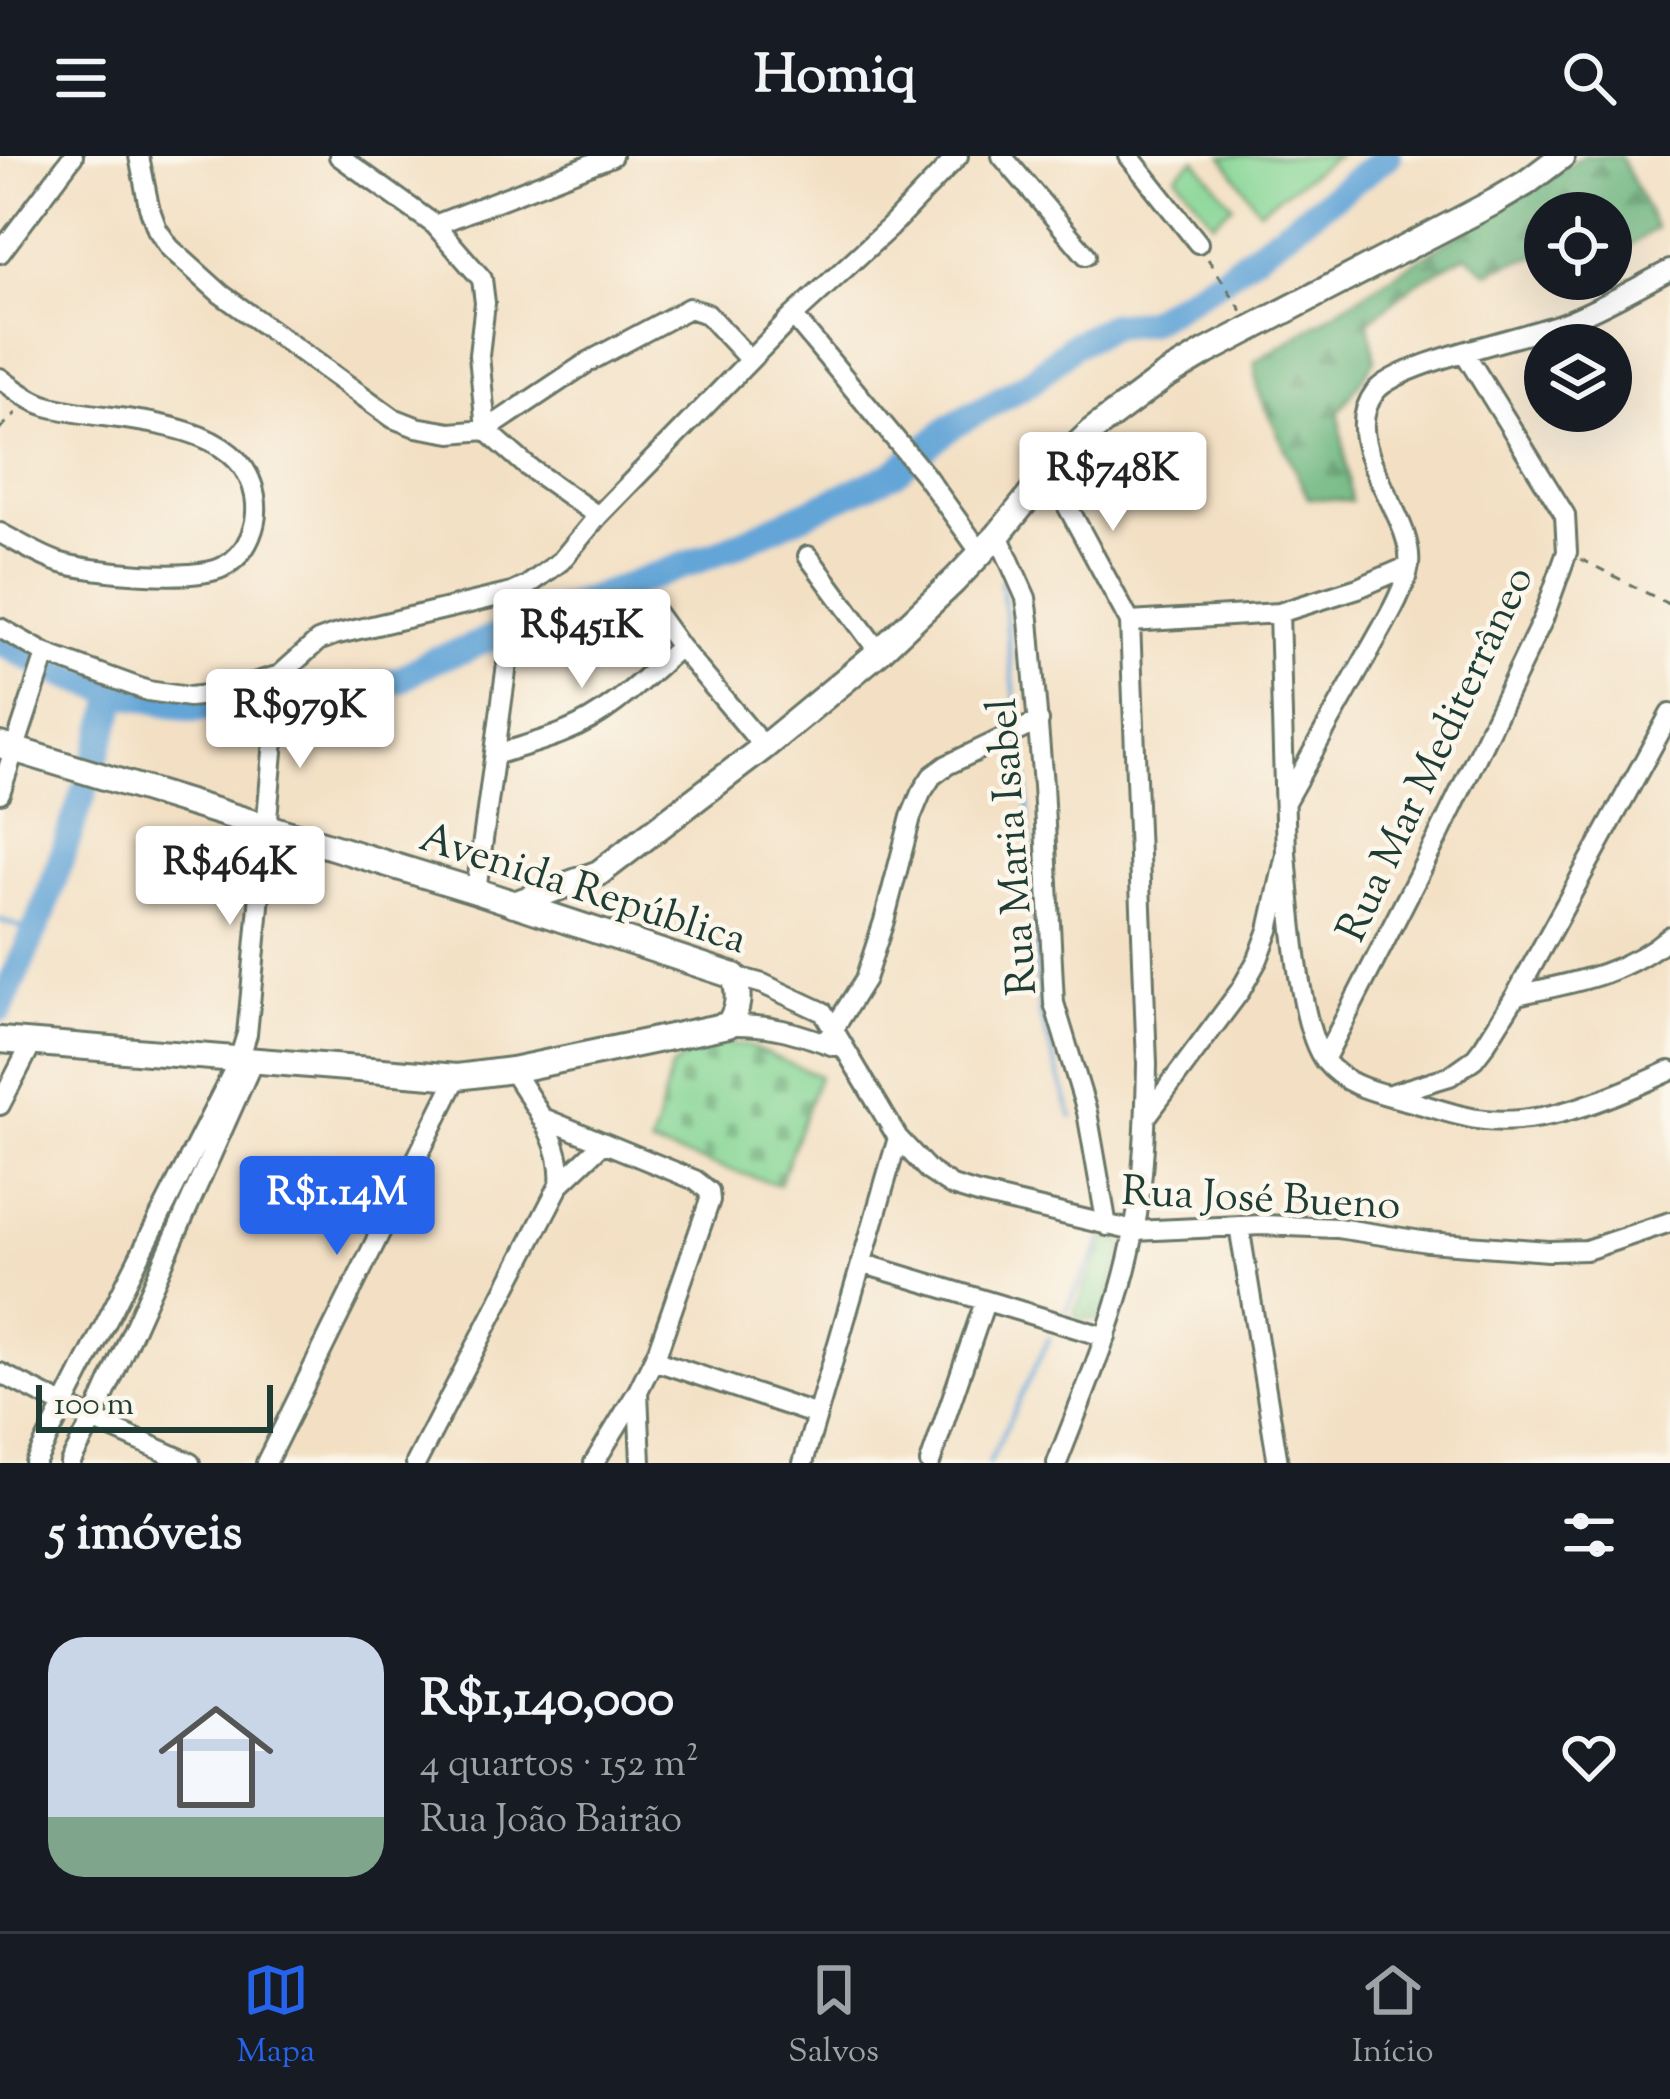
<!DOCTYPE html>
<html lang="pt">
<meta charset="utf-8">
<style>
:root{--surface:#171b24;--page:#20242c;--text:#f1f3f6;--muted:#9ea1a6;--line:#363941;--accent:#2563eb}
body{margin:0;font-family:"Sorts Mill Goudy",serif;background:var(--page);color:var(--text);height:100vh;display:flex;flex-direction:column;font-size:45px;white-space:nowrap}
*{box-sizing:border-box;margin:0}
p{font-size:39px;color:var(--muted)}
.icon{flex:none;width:66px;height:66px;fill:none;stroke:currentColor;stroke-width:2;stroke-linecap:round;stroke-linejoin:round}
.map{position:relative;height:1307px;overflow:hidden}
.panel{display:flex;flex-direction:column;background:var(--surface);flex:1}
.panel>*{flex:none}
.tools{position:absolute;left:1524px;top:36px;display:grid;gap:24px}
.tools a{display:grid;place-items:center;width:108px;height:108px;border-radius:50%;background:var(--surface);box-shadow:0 12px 48px #0002;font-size:60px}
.scale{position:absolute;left:36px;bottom:30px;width:237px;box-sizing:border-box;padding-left:12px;border:6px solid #1f3d34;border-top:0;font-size:33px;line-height:42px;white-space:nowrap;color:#1f3d34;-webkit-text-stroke:9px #fbf7ec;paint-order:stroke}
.price{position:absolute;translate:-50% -102px;padding:0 27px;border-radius:12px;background:#fff;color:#222;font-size:39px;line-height:78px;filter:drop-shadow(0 3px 6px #0008)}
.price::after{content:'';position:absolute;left:50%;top:72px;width:36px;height:27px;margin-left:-18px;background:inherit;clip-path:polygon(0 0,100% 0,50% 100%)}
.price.current{background:var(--accent);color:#fff}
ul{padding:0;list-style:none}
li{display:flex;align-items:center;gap:36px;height:300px;padding:0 48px}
li span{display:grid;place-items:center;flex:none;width:336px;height:240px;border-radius:36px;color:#555}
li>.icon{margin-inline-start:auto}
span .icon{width:144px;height:144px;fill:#fffc;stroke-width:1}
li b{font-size:51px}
h2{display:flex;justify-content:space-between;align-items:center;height:144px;padding:0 48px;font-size:51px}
header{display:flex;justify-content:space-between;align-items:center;height:156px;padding:0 48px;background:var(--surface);font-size:54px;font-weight:700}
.menu{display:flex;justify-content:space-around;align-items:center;height:168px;border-top:3px solid var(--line);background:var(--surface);font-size:33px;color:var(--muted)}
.menu a{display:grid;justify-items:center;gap:6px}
.menu .current{color:var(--accent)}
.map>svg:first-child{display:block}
.grass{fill:url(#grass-tufts);stroke:#528964;stroke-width:3}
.forest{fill:url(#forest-firs);stroke:#467a59;stroke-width:3}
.cemetery{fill:url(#cemetery-stones);stroke:#528964;stroke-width:3}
.garden{fill:#86d595;stroke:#528964;stroke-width:3}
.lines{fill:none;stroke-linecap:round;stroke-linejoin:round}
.stream{stroke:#63a5d7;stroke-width:4.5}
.river{stroke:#63a5d7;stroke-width:27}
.minor-casing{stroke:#697666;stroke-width:24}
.major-casing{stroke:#697666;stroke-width:30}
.path{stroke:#697666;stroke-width:3;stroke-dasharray:9 9;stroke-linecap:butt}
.minor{stroke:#fff;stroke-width:18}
.major{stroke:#fff;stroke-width:24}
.labels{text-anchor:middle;stroke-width:9;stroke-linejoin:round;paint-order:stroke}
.street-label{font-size:42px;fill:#1f3d34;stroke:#fbf7ec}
</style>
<header><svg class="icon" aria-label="menu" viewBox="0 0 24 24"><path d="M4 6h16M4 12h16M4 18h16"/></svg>Homiq<svg class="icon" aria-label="search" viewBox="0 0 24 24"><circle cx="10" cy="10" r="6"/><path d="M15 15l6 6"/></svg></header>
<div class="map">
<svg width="1670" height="1307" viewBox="0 0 1670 1307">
<defs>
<pattern id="grass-tufts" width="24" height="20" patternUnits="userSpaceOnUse" patternTransform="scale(3)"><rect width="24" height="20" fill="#86d595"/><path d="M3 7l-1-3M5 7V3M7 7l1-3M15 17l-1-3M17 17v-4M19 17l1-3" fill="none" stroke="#6dae7a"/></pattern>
<pattern id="forest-firs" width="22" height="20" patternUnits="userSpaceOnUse" patternTransform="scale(3)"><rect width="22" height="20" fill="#6cb67e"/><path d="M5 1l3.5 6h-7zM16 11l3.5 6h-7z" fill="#589568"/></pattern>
<pattern id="cemetery-stones" width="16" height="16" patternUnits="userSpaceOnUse" patternTransform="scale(3)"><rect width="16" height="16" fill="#86d595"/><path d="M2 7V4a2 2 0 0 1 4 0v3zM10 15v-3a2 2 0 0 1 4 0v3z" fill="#6dae7a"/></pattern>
</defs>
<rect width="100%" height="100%" fill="#fbf7ec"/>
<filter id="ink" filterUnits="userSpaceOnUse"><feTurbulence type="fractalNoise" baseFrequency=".00833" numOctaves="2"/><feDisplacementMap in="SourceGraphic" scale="24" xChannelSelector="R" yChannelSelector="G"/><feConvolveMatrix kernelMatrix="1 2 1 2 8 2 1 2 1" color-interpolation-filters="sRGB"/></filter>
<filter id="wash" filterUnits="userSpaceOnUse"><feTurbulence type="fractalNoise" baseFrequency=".004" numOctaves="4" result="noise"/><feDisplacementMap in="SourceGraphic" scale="48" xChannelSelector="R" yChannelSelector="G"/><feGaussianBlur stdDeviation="2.7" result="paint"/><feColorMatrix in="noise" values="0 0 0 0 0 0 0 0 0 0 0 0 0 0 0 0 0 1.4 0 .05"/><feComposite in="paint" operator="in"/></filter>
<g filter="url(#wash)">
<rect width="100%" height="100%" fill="#f3e0c4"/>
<path class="grass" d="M1106,1081l19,7 -21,69 -5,6 -16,1 -9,-5z"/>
<path class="forest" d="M1583,0h37l36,72 -45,31v-46h-66v41l-32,8 -25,11 -22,-18 -50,28 -47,38 6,39 -36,52 12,89 -43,-3 -50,-107 -3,-29z"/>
<path class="cemetery" d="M704,888l42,1 73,31 -40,109 -128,-39 20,-78z"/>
<path class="garden" d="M1222,0h115l-78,54z
M1195,3l38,46 -20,17 -37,-47z"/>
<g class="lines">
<path class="stream" d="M1001,424l16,133
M1026,615l14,243 32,103
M0,764l35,12
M1066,1155l36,-71
M989,1307l60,-125"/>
<path class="river" d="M0,486l54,29 64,22 77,16 112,-10 93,-19 33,-20 31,-10 59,-26 192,-70 179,-81 58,-47 77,-43 43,-37 40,-21 35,-3 75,-44 166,-122
M94,607l24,-70
M0,853l43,-97 42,-123"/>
</g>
</g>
<g filter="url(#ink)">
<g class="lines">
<defs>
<path id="minor" d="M139,0l10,51 8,22 13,19 51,46 172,124 23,9 35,6 35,-3 102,-68 101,-54 18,6 43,46
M339,0l96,69 47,54 3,24 -6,52 7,75 42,37 70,49
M1002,0l84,99
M1129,0l69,87
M435,69l177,-69
M0,97l73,-97
M793,160l132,159 56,78
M0,222c14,11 30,23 47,28 62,18 193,7 208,90 5,27 -7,58 -32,71 -28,15 -134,5 -165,-5 -20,-7 -39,-19 -58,-29
M1049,316l81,150 17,442c-1,53 -3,116 -13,168 -15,80 -48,156 -77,231
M998,379l28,63 3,22 14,165 11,218 33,109 20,114
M808,400l71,96
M652,452l28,39 84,100
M1130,466l149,-9 79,-25 51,-22
M0,472l46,26 102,37 41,6 28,-3 63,-19 38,-34 16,-6 178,-42 15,-7 34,-25 37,-45 195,-200 96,-88 69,-72
M495,599c24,-8 49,-14 72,-24 43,-17 78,-54 113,-84
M0,637l46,-139
M1286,644c28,-50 56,-101 85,-152 12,-22 35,-59 38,-83 6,-52 -74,-120 -34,-173 22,-29 149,-54 188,-69 37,-14 72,-35 107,-53
M1286,698c4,46 12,173 39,207 20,25 51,31 80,39 24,6 48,15 72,19 64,10 136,-22 193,-48
M476,735l31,-227
M734,820l29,8 60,28 75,126 31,33 23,15 26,8 156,37 128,-6 75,3 91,14 121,9 37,-1 84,-28
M1516,839c56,-12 109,-20 154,-59
M728,869c42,-1 67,7 106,21
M825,887l40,-64 19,-58 27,-104 10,-24 11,-17 15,-11 92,-44
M1324,904l115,-225 104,-216 24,-67 -2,-37 -101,-163
M1387,939l63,-19 24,-17 10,-13 32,-51 154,-281
M0,949l32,-62
M541,961l154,63 14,11 1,9 -52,150 -20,41 -44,72
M1146,961l94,-126 18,-32 11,-29 17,-76 -7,-241
M560,1028l42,-40
M1239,1070l39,237
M861,1107l245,74
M653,1204l164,55
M0,1217l93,47 97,43
M638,1235l3,72
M35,1307l204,-403 8,-26 3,-30 30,-329
M70,1307l23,-43 160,-359
M266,1307l191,-386
M416,1307l144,-279c4,-42 -27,-80 -48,-114
M803,1307l95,-325
M930,1307l55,-161"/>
<path id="major" d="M0,589l476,146 258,85c6,19 5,33 -6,49l-216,45 -55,7 -457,-37
M514,748l85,-31 165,-126 115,-95 75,-71 44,-46 51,-63 44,-42 71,-53 42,-25 288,-150 32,-19 36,-27"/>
</defs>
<use href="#minor" class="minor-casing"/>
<use href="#major" class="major-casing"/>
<path class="path" d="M1208,103l34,52
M0,273l16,-16
M1581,403l89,46"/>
<use href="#minor" class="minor"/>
<use href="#major" class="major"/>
</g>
</g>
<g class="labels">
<g class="street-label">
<text transform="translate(1433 597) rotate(-65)" y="15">Rua Mar Mediterrâneo</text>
<text transform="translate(1010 691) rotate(-94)" y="15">Rua Maria Isabel</text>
<text transform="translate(584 730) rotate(18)" y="15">Avenida República</text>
<text transform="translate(1261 1040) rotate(3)" y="15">Rua José Bueno</text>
</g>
</g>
</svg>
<div class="tools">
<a><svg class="icon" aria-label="locate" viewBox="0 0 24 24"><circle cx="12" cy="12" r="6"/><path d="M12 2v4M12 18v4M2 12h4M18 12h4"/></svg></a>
<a><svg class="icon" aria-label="layers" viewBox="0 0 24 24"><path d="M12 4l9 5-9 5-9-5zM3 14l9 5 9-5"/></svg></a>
</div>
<div class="scale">100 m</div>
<b class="price" style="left:1113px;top:378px">R$748K</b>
<b class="price" style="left:582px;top:535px">R$451K</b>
<b class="price" style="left:300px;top:615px">R$979K</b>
<b class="price" style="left:230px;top:772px">R$464K</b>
<b class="price current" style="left:337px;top:1102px">R$1.14M</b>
</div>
<section class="panel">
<h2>5 imóveis<svg class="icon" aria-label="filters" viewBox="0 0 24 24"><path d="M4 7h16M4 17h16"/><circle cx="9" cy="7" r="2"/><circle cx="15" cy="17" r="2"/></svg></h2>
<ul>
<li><span style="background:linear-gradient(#c9d6e8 75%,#7fa58c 0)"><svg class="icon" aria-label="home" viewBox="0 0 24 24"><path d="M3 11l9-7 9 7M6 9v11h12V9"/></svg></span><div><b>R$1,140,000</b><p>4 quartos · 152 m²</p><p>Rua João Bairão</p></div><svg class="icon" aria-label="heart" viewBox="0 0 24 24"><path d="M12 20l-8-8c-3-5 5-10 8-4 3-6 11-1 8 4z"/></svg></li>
</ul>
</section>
<nav class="menu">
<a class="current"><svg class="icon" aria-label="map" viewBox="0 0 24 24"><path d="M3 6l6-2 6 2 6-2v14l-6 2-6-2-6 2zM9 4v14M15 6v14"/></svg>Mapa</a>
<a><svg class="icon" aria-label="saved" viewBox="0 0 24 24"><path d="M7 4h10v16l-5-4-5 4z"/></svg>Salvos</a>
<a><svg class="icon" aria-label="home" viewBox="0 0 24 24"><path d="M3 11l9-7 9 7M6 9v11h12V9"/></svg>Início</a>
</nav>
